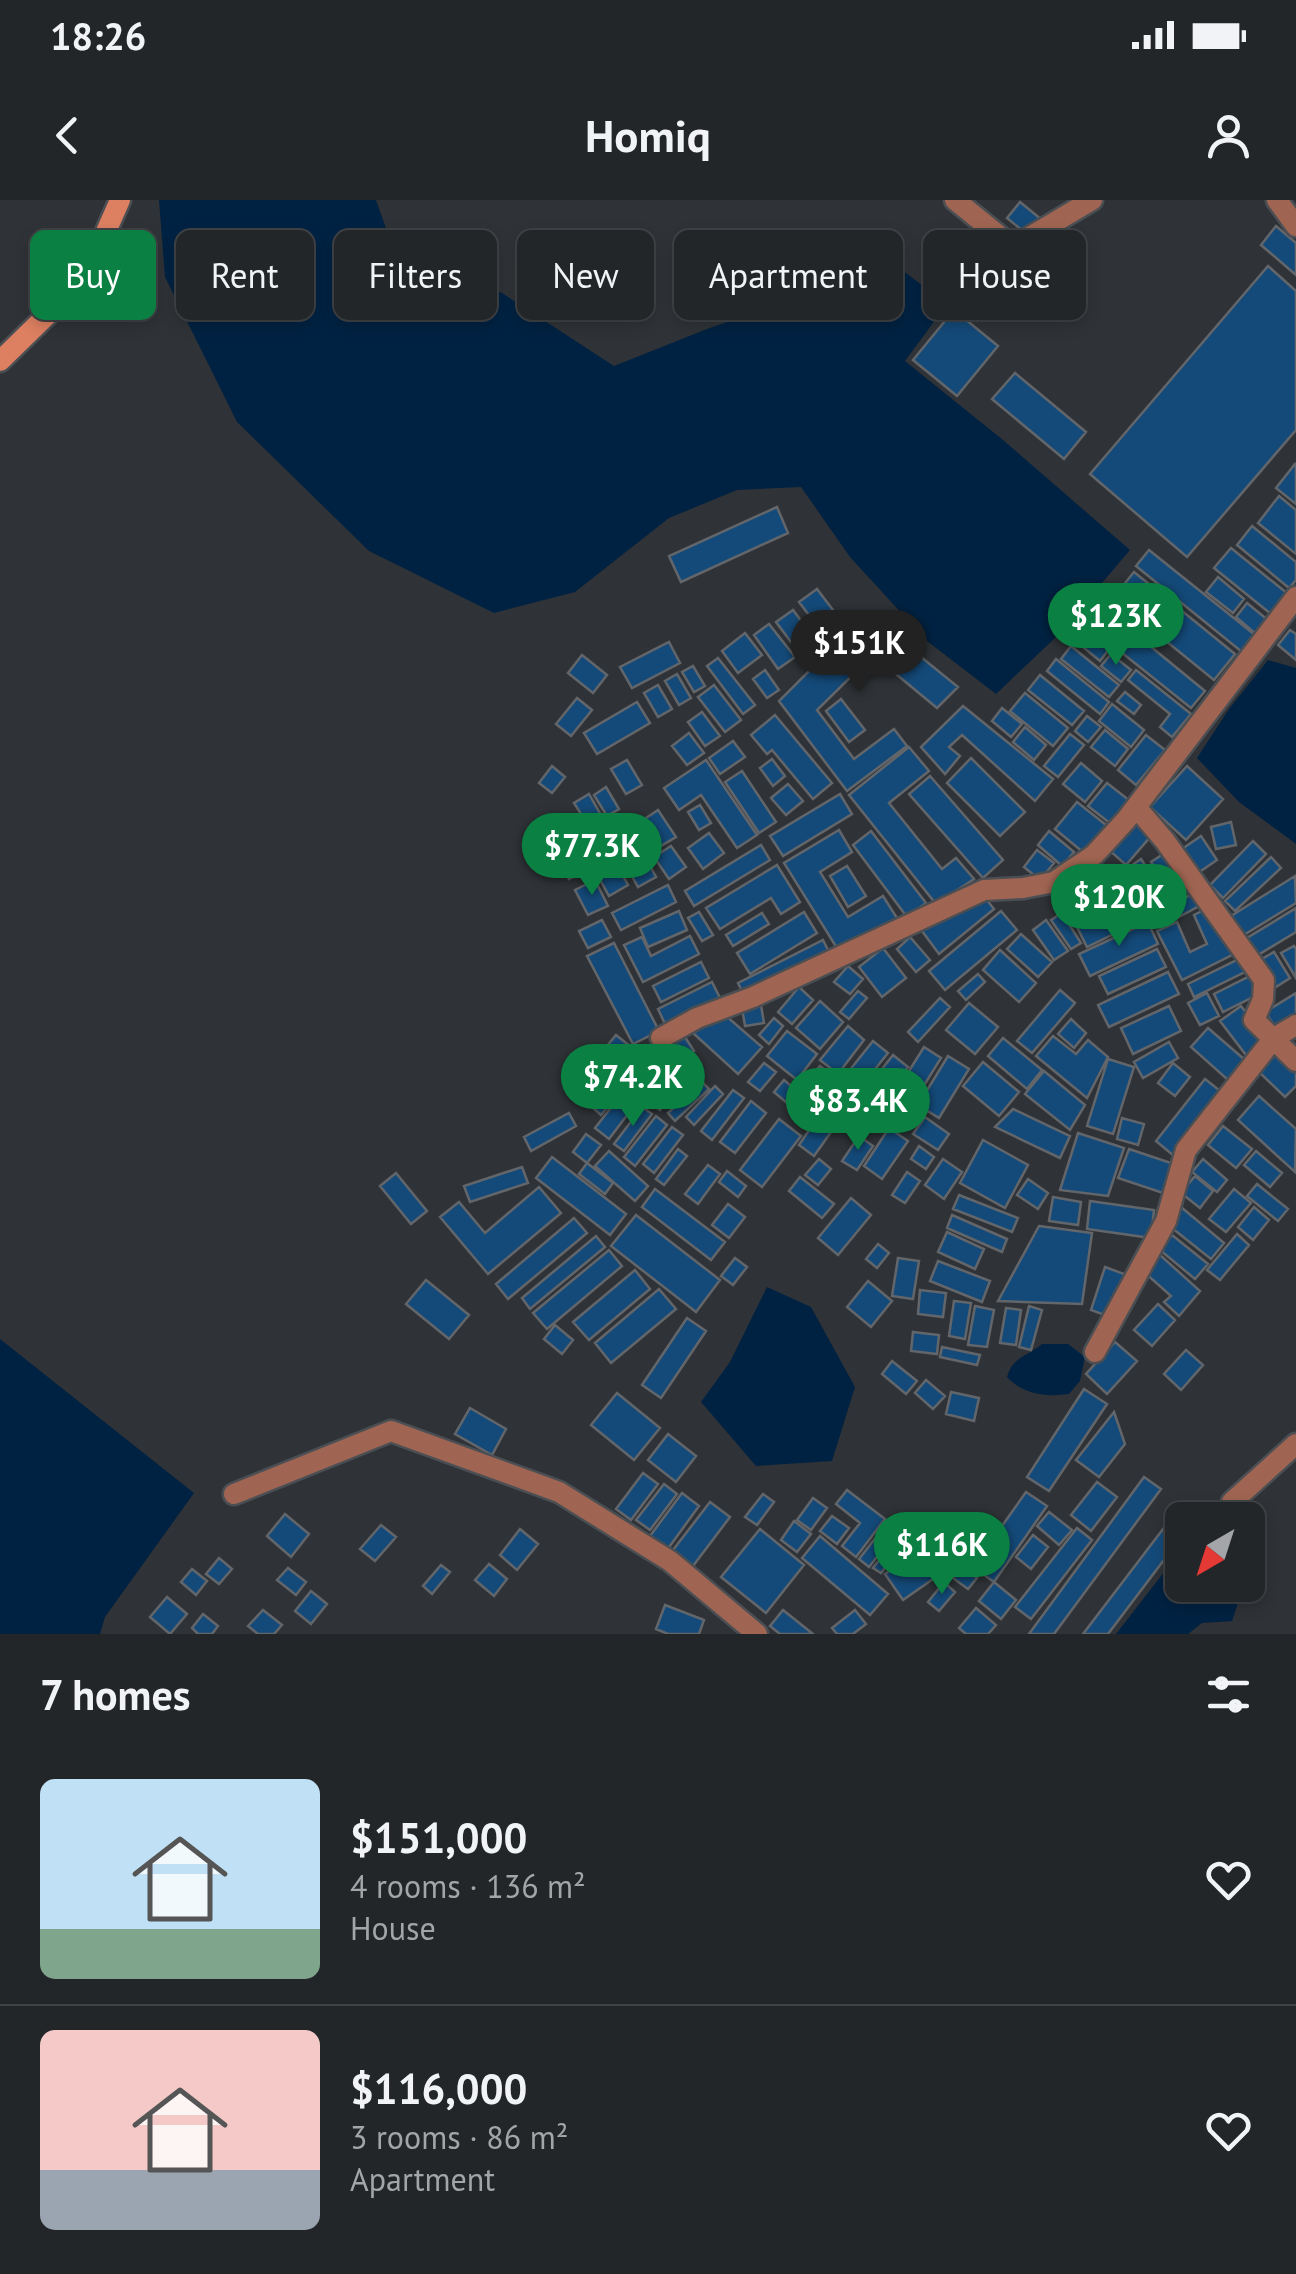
<!DOCTYPE html>
<meta charset="utf-8">
<style>
:root{--surface:#232629;--page:#2f3235;--text:#f1f3f6;--muted:#a3a5a8;--line:#404346;--accent:#0b8043}
body{margin:0;font-family:"PT Sans",sans-serif;background:var(--page);color:var(--text);height:100vh;display:flex;flex-direction:column;font-size:38px;white-space:nowrap}
*{box-sizing:border-box;margin:0}
p{font-size:32px;color:var(--muted)}
.icon{flex:none;width:55px;height:55px;fill:none;stroke:currentColor;stroke-width:2;stroke-linecap:round;stroke-linejoin:round}
.map{position:relative;height:1434px;overflow:hidden}
.side{display:flex;flex-direction:column;background:var(--surface);flex:1}
.side>*{flex:none}
.top-card{position:absolute;left:30px;top:30px;width:1238px;height:90px;display:flex;gap:20px}
.needle{width:65px;rotate:219deg}
.controls{position:absolute;left:1165px;top:1302px;display:grid;gap:20px}
.controls a{display:grid;place-items:center;width:100px;height:100px;border-radius:15px;background:var(--surface);box-shadow:0 5px 15px #0003,0 0 0 2px var(--line);font-size:50px}
.price{position:absolute;translate:-50% -85px;padding:0 22px;border-radius:35px;background:var(--accent);color:#fff;font-size:32px;line-height:65px;filter:drop-shadow(0 2px 5px #0008)}
.price::after{content:'';position:absolute;left:50%;top:60px;width:30px;height:22px;margin-left:-15px;background:inherit;clip-path:polygon(0 0,100% 0,50% 100%)}
.price.active{background:#222;color:#fff}
ul{padding:0;list-style:none}
li{display:flex;align-items:center;gap:30px;height:250px;padding:0 40px}
li+li{border-top:2px solid var(--line)}
li span{display:grid;place-items:center;flex:none;width:280px;height:200px;border-radius:15px;color:#555}
li>.icon{margin-inline-start:auto}
span .icon{width:120px;height:120px;fill:#fffc;stroke-width:1}
li b{font-size:42px}
h2{display:flex;justify-content:space-between;align-items:center;height:120px;padding:0 40px;font-size:42px}
.chip{padding:0 35px;border-radius:15px;background:var(--surface);box-shadow:0 5px 15px #0003,0 0 0 2px var(--line);font-size:35px;line-height:90px}
.chip.active{background:var(--accent);color:#fff}
.status{display:flex;justify-content:space-between;align-items:center;height:70px;padding:0 50px;background:var(--surface);direction:ltr}
.status svg{height:28px;fill:currentColor}
header{display:flex;justify-content:space-between;align-items:center;height:130px;padding:0 40px;background:var(--surface);font-size:45px;font-weight:800}
.map>svg:first-child{display:block}
.water{fill:#002242}
.building{fill:#144a79;stroke:#62666a;stroke-width:2.5}
.lines{fill:none;stroke-linecap:round;stroke-linejoin:round}
.street-casing{stroke:#4b4f53;stroke-width:25}
.secondary-casing{stroke:#4b4f53;stroke-width:25}
.street{stroke:#a06552;stroke-width:20}
.secondary{stroke:#dd7f61;stroke-width:20}
</style>
<div class="status"><b>18:26</b><svg viewBox="0 0 49 12"><path d="M0 12V9h3v3zM5 12V6h3v6zM10 12V3h3v9zM15 12V0h3v12zM26 1h20v11H26zM47 4h2v5h-2z"/></svg></div>
<header><svg class="icon" aria-label="back" viewBox="0 0 24 24"><path d="M15 5l-7 7 7 7"/></svg>Homiq<svg class="icon" aria-label="person" viewBox="0 0 24 24"><circle cx="12" cy="8" r="4"/><path d="M4 21q1-7 8-7t8 7"/></svg></header>
<div class="map">
<svg width="1296" height="1434" viewBox="0 0 1296 1434">
<rect width="100%" height="100%" fill="#2f3337"/>
<path class="water" d="M159,0h217l17,48 109,45 112,73 93,-37 187,-65 53,40 -42,57 98,79 127,110 -74,87 -60,57 -69,-53 -77,-84 -49,-70 -64,3 -68,28 -94,74 -81,21 -125,-62 -132,-129 -72,-145z
M1268,460l28,8v176l-57,-42 -42,-44 32,-49z
M767,1087l44,20 44,80 -23,74 -76,5 -55,-64 29,-40z
M0,1139l194,154 -89,124 -5,17h-100z
M1042,1144h26l17,13 -5,24 -11,13c-24,3 -45,1 -62,-17 6,-21 20,-20 35,-33z
M1221,1299l45,17 -18,58v-54h-43z
M1182,1349v36h62l-12,36 -30,2 -14,11h-72z"/>
<path class="building" d="M1020,2l22,18 -13,16 -22,-18z
M1276,26l20,17v32l-35,-30z
M1268,66l28,25v139l-109,127 -97,-83z
M954,110l44,36 -41,50 -44,-36z
M1015,173l71,59 -22,27 -72,-60z
M1295,264l1,1v39l-20,-16z
M1279,296l17,14v44l-38,-31z
M777,307l11,26 -107,49 -12,-26z
M1252,326l44,36v18l-7,8 -52,-43z
M1231,348l57,46 -17,20 -57,-46z
M1149,350l106,85 -13,17 -106,-86z
M1134,372l101,82 -21,26 -101,-82z
M1218,377l26,22 -11,14 -27,-21z
M817,389l29,38 -18,13 -29,-38z
M1247,403l22,18 -12,14 -21,-18z
M793,410l30,40 -17,12 -30,-40z
M1106,410l99,81 -14,17 -100,-80z
M867,413l91,74 -21,21 -64,-53 -56,55 37,49 40,-30 13,17 -60,45 -68,-90z
M769,424l26,33 -17,12 -24,-34z
M1290,430l6,4v26l-18,-15z
M745,433l17,22 -24,18 -16,-22z
M1093,435l17,13 -10,13 -17,-14z
M669,442l11,21 -48,25 -12,-21z
M1071,446l48,39 -10,12 -48,-38z
M1111,454l20,16 -10,12 -20,-16z
M582,455l25,20 -14,18 -25,-20z
M718,458l37,47 -12,9 -36,-48z
M1056,459l53,43 -9,12 -53,-43z
M693,466l12,20 -11,6 -12,-20z
M765,470l14,20 -12,8 -14,-19z
M1136,470l55,44 -19,23 -12,-10 10,-13 -42,-34z
M677,474l14,24 -12,7 -14,-24z
M1040,475l44,36 -12,14 -44,-35z
M658,485l14,24 -14,8 -14,-24z
M714,485l27,35 -16,12 -27,-35z
M1125,492l16,13 -7,9 -17,-13z
M1025,493l43,35 -15,18 -43,-35z
M577,498l15,12 -21,26 -15,-12z
M841,499l24,31 -16,12 -23,-31z
M637,502l13,21 -53,31 -13,-21z
M1112,504l32,26 -13,17 -32,-26z
M963,506l90,73 -18,22 -73,-66 -13,12 11,9 -15,18 -24,-27z
M1002,508l20,16 -11,13 -19,-16z
M702,512l18,24 -15,10 -17,-24z
M775,515l57,68 -19,16 -41,-49 -5,4 -16,-19z
M1087,516l14,11 -13,15 -13,-11z
M1025,527l21,18 -12,15 -21,-18z
M1105,530l23,19 -13,17 -24,-19z
M689,533l15,20 -17,12 -15,-19z
M1070,534l14,11 -26,32 -14,-11z
M1146,535l19,15 -29,35 -18,-15z
M733,541l12,16 -25,17 -11,-16z
M909,547l20,24 -40,32 53,66 14,-11 18,21 -38,25 -87,-109z
M971,558l54,54 -25,24 -53,-53z
M772,559l13,17 -12,10 -13,-18z
M627,560l15,25 -16,9 -15,-25z
M706,560l51,75 -20,13 -36,-53 -22,15 -15,-22z
M1081,563l21,18 -17,21 -22,-18z
M552,566l13,11 -13,16 -13,-10z
M1187,566l36,33 -37,41 -36,-33z
M742,571l34,51 -17,11 -34,-51z
M930,576l73,84 -20,18 -74,-84z
M1107,583l23,18 -19,23 -23,-18z
M788,584l15,17 -17,14 -15,-17z
M606,587l13,22 -12,7 -13,-21z
M589,594l13,23 -14,8 -14,-22z
M840,594l12,20 -69,42 -13,-20z
M1077,602l29,23 -22,28 -29,-24z
M700,605l11,18 -12,7 -11,-18z
M658,610l18,27 -22,13 -17,-26z
M1134,621l17,15 -25,29 -17,-15z
M1231,622l5,23 -20,4 -5,-22z
M627,624l29,53 -18,10 -29,-52z
M839,630l13,22 -32,20 28,45 35,-21 14,22 -57,35 -56,-90z
M871,631l55,72 -19,14 -54,-72z
M1049,631l25,21 -12,14 -24,-21z
M709,633l15,20 -21,16 -15,-21z
M1201,636l16,24 -22,15 -16,-24z
M602,637l26,48 -19,11 -27,-49z
M1253,641l13,13 -43,44 -13,-13z
M572,642l14,28 -17,9 -14,-29z
M761,645l9,15 -76,46 -9,-15z
M671,646l15,21 -17,12 -15,-22z
M1037,650l17,13 -14,17 -16,-13z
M1168,651l21,36 -16,10 -22,-35z
M1271,657l10,11 -46,43 -10,-10z
M1141,659l23,36 -16,11 -23,-36z
M777,665l23,37 -19,12 -10,-16 -51,31 -14,-21z
M847,666l19,30 -18,11 -18,-31z
M1295,676l1,27 -54,33 -11,-20z
M595,680l13,26 -20,9 -13,-25z
M668,685l8,17 -55,28 -9,-17z
M1194,693l7,12 -39,21 -7,-12z
M983,695l11,14 -55,45 -20,-27z
M1133,699l11,20 -57,28 -18,-36 15,-7 8,15z
M1296,708v24l-38,23 -11,-17z
M1206,709l30,44 -54,27 -25,-49 20,-9 13,30 17,-8 -13,-29z
M679,711l8,19 -39,17 -8,-19z
M1001,711l16,19 -72,60 -16,-19z
M699,712l14,23 -11,6 -14,-23z
M804,712l13,21 -67,41 -13,-21z
M762,713l7,11 -36,22 -7,-11z
M1062,713l19,30 -10,6 -20,-29z
M602,720l9,17 -23,11 -9,-17z
M1046,720l22,31 -14,9 -21,-30z
M1148,722l10,22 -68,32 -11,-22z
M1021,734l31,28 -14,15 -31,-28z
M690,736l9,18 -56,28 -19,-37 18,-8 9,19z
M910,737l20,23 -14,12 -19,-23z
M823,740l7,14 -85,43 -7,-14z
M614,743l45,88 -26,13 -46,-88z
M1294,746l2,3v29l-15,-25z
M883,748l23,30 -24,19 -23,-30z
M1157,749l9,18 -58,27 -9,-18z
M1000,750l36,33 -17,19 -36,-32z
M1274,752l16,26 -14,9 -16,-27z
M1239,759l6,13 -51,25 -6,-13z
M701,762l8,16 -48,24 -8,-16z
M848,766l15,13 -13,15 -16,-12z
M1168,772l11,22 -70,33 -11,-22z
M978,774l7,8 -19,18 -8,-9z
M1252,775l9,18 -38,19 -9,-18z
M712,782l9,18 -55,26 -8,-17z
M799,787l14,13 -21,24 -14,-12z
M1060,790l15,13 -43,50 -15,-12z
M858,791l9,7 -18,21 -9,-7z
M1207,793l12,23 -19,9 -12,-22z
M1296,793v27l-18,11 -13,-19z
M940,798l10,9 -32,35 -10,-10z
M820,801l23,21 -23,27 -24,-21z
M969,803l29,24 -23,27 -29,-24z
M761,805l3,18 -19,3 -3,-18z
M1169,806l12,25 -48,23 -12,-26z
M1241,806l23,30 -15,23 -29,-38z
M725,815l37,32 -24,27 -45,-41z
M774,818l9,8 -14,18 -10,-9z
M1071,819l15,14 -12,15 -16,-14z
M848,826l16,14 -26,34 -18,-14z
M1208,828l37,32 -17,20 -37,-33z
M787,831l30,23 -20,26 -30,-24z
M683,834l11,17 -42,27 -11,-17z
M616,835l19,15 -23,29 -19,-16z
M1053,836l23,18 12,-14 20,17 -21,41 -51,-42z
M1003,838l39,32 -15,19 -39,-33z
M873,841l15,12 -28,35 -15,-12z
M1169,842l9,16 -35,20 -9,-16z
M924,847l17,11 -31,50 5,3 -5,9 -23,-14z
M1275,852l21,20v14l-11,11 -27,-26z
M893,855l15,12 -26,33 -15,-12z
M948,856l21,13 -30,49 -21,-13z
M1108,859l26,8 -21,67 -26,-8z
M983,862l36,30 -20,24 -36,-30z
M764,863l12,9 -16,19 -12,-9z
M1173,863l17,14 -15,19 -17,-13z
M820,866l18,15 -32,38 -32,-27 10,-12 13,11z
M693,867l8,9 -24,22 -7,-9z
M592,869l13,10 -17,20 -12,-10z
M1044,871l41,34 -15,25 -45,-36z
M617,874l11,8 -27,33 -10,-9z
M641,878l27,21 -8,11 -28,-21z
M1205,879l19,15 -50,62 -18,-15z
M701,881l8,8 -34,32 -7,-8z
M842,882l37,26 -12,17 -21,-14 -32,45 -15,-11z
M715,886l8,8 -29,31 -8,-8z
M733,890l11,8 -32,42 -11,-9z
M621,895l13,11 -25,33 -14,-11z
M1259,896l37,33 -1,43 -57,-52z
M751,901l15,12 -31,40 -15,-11z
M642,907l10,7 -28,37 -10,-7z
M1013,909l57,27 -10,22 -65,-31z
M569,913l7,13 -45,25 -7,-14z
M656,916l11,9 -32,41 -11,-9z
M925,917l24,17 -11,16 -25,-16z
M1122,918l22,6 -6,21 -21,-6z
M779,919l22,17 -39,51 -22,-17z
M1223,926l29,23 -16,19 -28,-23z
M672,927l11,8 -29,38 -11,-9z
M889,928l19,13 -26,38 -18,-13z
M1078,933l46,15 -16,48 -48,-6z
M586,934l15,11 -14,18 -14,-11z
M859,936l14,10 -16,24 -15,-9z
M983,940l45,25 -23,43 -45,-25z
M919,946l15,11 -8,12 -15,-10z
M678,949l9,7 -23,29 -8,-6z
M1129,949l48,16 -11,29 -48,-16z
M609,951l39,35 -13,15 -40,-35z
M1256,951l26,22 -12,14 -26,-22z
M552,957l74,57 -16,21 -74,-57z
M819,959l12,10 -13,16 -13,-10z
M943,959l19,13 -18,27 -19,-14z
M1203,959l24,21 -10,12 -25,-20z
M587,963l26,20 -8,11 -26,-20z
M708,965l12,9 -22,30 -13,-10z
M522,967l6,16 -58,19 -6,-16z
M727,971l19,15 -8,11 -19,-15z
M907,972l13,9 -15,22 -13,-8z
M396,973l31,38 -16,13 -31,-38z
M1195,976l18,15 -13,17 -19,-15z
M800,977l34,27 -12,14 -33,-27z
M1028,979l20,14 -10,16 -21,-14z
M1257,984l31,25 -10,12 -31,-25z
M539,987l22,26 -73,61 -48,-57 19,-15 26,31z
M655,989l70,53 -14,18 -69,-53z
M1234,989l17,14 -25,29 -17,-13z
M959,995l59,23 -6,14 -59,-23z
M1053,997l28,5 -3,23 -29,-4z
M851,998l20,17 -33,40 -20,-17z
M1090,1001l64,9 -3,28 -64,-9z
M728,1004l17,13 -16,21 -17,-13z
M1181,1007l43,36 -13,16 -44,-35z
M1254,1007l15,13 -16,20 -15,-13z
M636,1015l84,65 -24,32 -85,-66z
M952,1015l55,24 -5,13 -55,-24z
M574,1018l13,15 -79,66 -12,-15z
M1039,1026l53,7 -10,71 -84,-3z
M947,1032l37,17 -9,20 -37,-17z
M1237,1034l12,11 -29,35 -13,-10z
M1172,1035l36,29 -13,15 -35,-29z
M596,1036l9,11 -75,62 -8,-11z
M878,1044l11,9 -12,15 -11,-9z
M609,1050l13,16 -75,63 -14,-16z
M1160,1055l40,36 -21,25 -15,-14 7,-6 -27,-24z
M735,1058l12,9 -14,18 -12,-9z
M898,1058l21,3 -6,38 -21,-3z
M938,1061l52,20 -8,21 -52,-21z
M1105,1067l19,7 -14,43 -19,-7z
M635,1070l15,19 -61,51 -16,-18z
M426,1080l43,35 -20,24 -43,-35z
M868,1081l24,20 -21,26 -24,-20z
M659,1089l17,20 -65,54 -16,-20z
M920,1090l26,3 -3,24 -25,-3z
M954,1101l17,2 -6,36 -16,-3z
M1158,1104l17,16 -23,26 -18,-16z
M975,1106l19,4 -7,37 -19,-2z
M1029,1106l13,4 -11,40 -12,-3z
M1006,1108l15,2 -5,35 -16,-2z
M687,1118l19,13 -45,67 -19,-13z
M555,1125l18,15 -11,14 -18,-15z
M913,1132l26,3 -2,19 -26,-3z
M1115,1142l22,19 -30,33 -21,-20z
M942,1147l38,8 -3,10 -37,-8z
M1186,1150l17,15 -22,25 -17,-16z
M892,1161l25,20 -11,13 -24,-20z
M926,1180l19,16 -12,13 -18,-16z
M1084,1189l23,15 -58,87 -22,-14z
M951,1192l28,6 -5,23 -28,-7z
M617,1193l43,35 -26,32 -43,-35z
M470,1208l36,21 -14,26 -37,-21z
M1114,1212l11,32 -26,33 -23,-17z
M668,1234l28,22 -20,26 -28,-22z
M643,1273l15,11 -27,36 -15,-11z
M1144,1277l17,12 -107,145h-25z
M1097,1282l20,15 -26,34 -20,-16z
M664,1284l13,10 -27,36 -14,-10z
M847,1290l38,29 -29,38 -14,-11 18,-23 -24,-19z
M1026,1292l21,14 -53,76 -21,-15z
M682,1293l17,13 -32,44 -17,-14z
M763,1294l11,8 -17,23 -12,-8z
M813,1298l14,10 -16,22 -14,-10z
M710,1302l20,15 -37,49 -20,-16z
M1049,1312l23,18 -13,15 -22,-19z
M1176,1312l10,8h-4v16l-74,98h-25z
M285,1314l24,20 -18,23 -24,-21z
M832,1316l17,12 -12,16 -17,-13z
M794,1321l17,13 -14,18 -16,-12z
M381,1325l15,12 -21,24 -15,-12z
M885,1326l10,8 -26,33 -10,-8z
M1077,1328l15,12 -61,79 -16,-12z
M520,1329l18,15 -21,26 -17,-15z
M760,1329l44,36 -38,48 -45,-36z
M948,1330l18,26 -63,44 -18,-26z
M899,1335l7,6 -25,32 -8,-5z
M1033,1335l15,12 -17,22 -15,-12z
M820,1336l68,58 -18,21 -68,-57z
M219,1358l13,11 -13,15 -13,-10z
M489,1364l18,15 -13,17 -19,-16z
M441,1365l9,7 -18,22 -9,-8z
M962,1366l15,12 -9,11 -15,-11z
M288,1368l18,14 -10,13 -19,-15z
M192,1369l15,12 -11,14 -15,-13z
M944,1382l11,10 -16,19 -11,-9z
M994,1382l22,18 -15,19 -22,-18z
M311,1391l16,13 -16,20 -16,-13z
M167,1397l20,17 -17,20 -20,-17z
M665,1405l39,15 -5,14h-31l-12,-5z
M976,1408l20,17 -8,9h-22l-7,-6z
M263,1410l19,15 -8,9h-16l-10,-8z
M783,1410l30,24h-33l-10,-8z
M855,1410l11,14 -13,10h-16l-5,-6z
M203,1414l15,12 -6,8h-14l-6,-6z"/>
<g class="lines">
<defs>
<path id="street" d="M955,0l58,47 79,-47
M1277,0l19,26
M1136,607l29,34 99,139 -1,19 -9,21 42,41
M661,838l36,-20 56,-21 231,-107 39,-2 31,-6 40,-27 32,-35 170,-223
M1095,1152l71,-131 20,-71 88,-112 22,-13
M234,1294l157,-63 168,61 111,69 87,73
M1232,1302l64,-58"/>
<path id="secondary" d="M0,161l86,-84 34,-77"/>
</defs>
<use href="#street" class="street-casing"/>
<use href="#secondary" class="secondary-casing"/>
<use href="#street" class="street"/>
<use href="#secondary" class="secondary"/>
</g>
</svg>
<div class="controls">
<a><svg class="needle" viewBox="-14 -14 28 28"><path d="M0-13l5 13h-10z" fill="#e53935"/><path d="M0 13l5-13h-10z" fill="#a3a5a8"/></svg></a>
</div>
<b class="price" style="left:1116px;top:468px">$123K</b>
<b class="price active" style="left:859px;top:495px">$151K</b>
<b class="price" style="left:592px;top:698px">$77.3K</b>
<b class="price" style="left:1119px;top:749px">$120K</b>
<b class="price" style="left:633px;top:929px">$74.2K</b>
<b class="price" style="left:858px;top:953px">$83.4K</b>
<b class="price" style="left:942px;top:1397px">$116K</b>
<div class="top-card">
<a class="chip active">Buy</a>
<a class="chip">Rent</a>
<a class="chip">Filters</a>
<a class="chip">New</a>
<a class="chip">Apartment</a>
<a class="chip">House</a>
</div>
</div>
<section class="side">
<h2>7 homes<svg class="icon" aria-label="filters" viewBox="0 0 24 24"><path d="M4 7h16M4 17h16"/><circle cx="9" cy="7" r="2"/><circle cx="15" cy="17" r="2"/></svg></h2>
<ul>
<li><span style="background:linear-gradient(#bfe0f5 75%,#7fa58c 0)"><svg class="icon" aria-label="home" viewBox="0 0 24 24"><path d="M3 11l9-7 9 7M6 9v11h12V9"/></svg></span><div><b>$151,000</b><p>4 rooms · 136 m²</p><p>House</p></div><svg class="icon" aria-label="heart" viewBox="0 0 24 24"><path d="M12 20l-8-8c-3-5 5-10 8-4 3-6 11-1 8 4z"/></svg></li>
<li><span style="background:linear-gradient(#f6c9c9 70%,#9aa5b1 0)"><svg class="icon" aria-label="home" viewBox="0 0 24 24"><path d="M3 11l9-7 9 7M6 9v11h12V9"/></svg></span><div><b>$116,000</b><p>3 rooms · 86 m²</p><p>Apartment</p></div><svg class="icon" aria-label="heart" viewBox="0 0 24 24"><path d="M12 20l-8-8c-3-5 5-10 8-4 3-6 11-1 8 4z"/></svg></li>
</ul>
</section>
